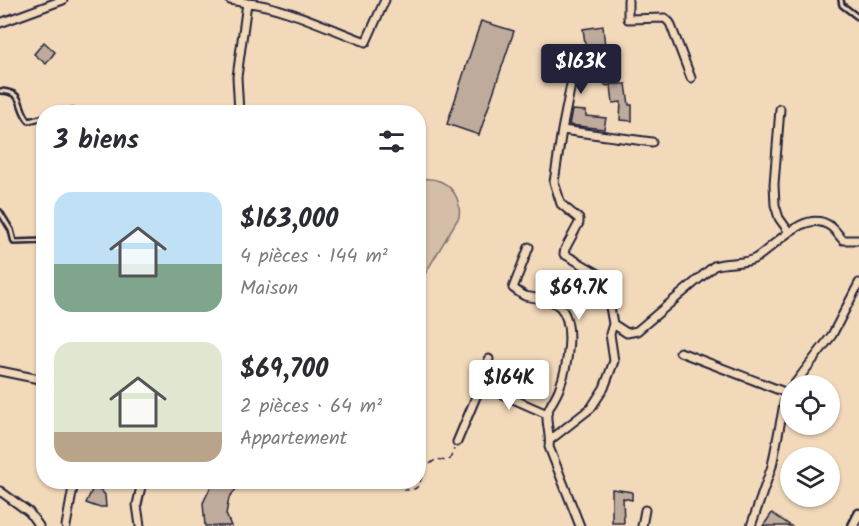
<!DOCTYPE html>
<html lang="fr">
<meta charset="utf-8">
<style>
:root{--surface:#fff;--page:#f7f7f7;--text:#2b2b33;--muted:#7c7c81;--accent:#22223b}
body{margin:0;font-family:Kalam,sans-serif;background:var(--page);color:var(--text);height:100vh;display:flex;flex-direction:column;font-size:22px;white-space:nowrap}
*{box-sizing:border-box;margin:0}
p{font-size:20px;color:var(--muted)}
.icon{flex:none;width:33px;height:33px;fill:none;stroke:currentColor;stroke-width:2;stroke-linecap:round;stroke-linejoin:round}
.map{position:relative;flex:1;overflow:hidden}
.panel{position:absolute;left:36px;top:105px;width:390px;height:384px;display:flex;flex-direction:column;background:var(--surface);border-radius:24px;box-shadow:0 2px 4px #0004}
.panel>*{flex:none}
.tools{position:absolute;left:780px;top:375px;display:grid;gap:12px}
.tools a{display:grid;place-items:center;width:60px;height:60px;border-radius:50%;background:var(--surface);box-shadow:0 2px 4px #0004;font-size:30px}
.price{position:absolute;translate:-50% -51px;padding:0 14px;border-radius:6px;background:#fff;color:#222;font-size:20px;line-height:39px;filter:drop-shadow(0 2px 3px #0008)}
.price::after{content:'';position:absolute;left:50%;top:36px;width:18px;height:14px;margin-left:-9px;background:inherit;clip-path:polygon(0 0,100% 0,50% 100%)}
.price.on{background:var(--accent);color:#fff}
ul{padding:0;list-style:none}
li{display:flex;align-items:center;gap:18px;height:150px;padding:0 18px}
li span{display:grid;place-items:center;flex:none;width:168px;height:120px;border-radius:18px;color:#555}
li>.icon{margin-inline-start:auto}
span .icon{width:72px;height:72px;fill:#fffc;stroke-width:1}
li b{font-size:26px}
h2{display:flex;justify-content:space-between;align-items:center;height:72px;padding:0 18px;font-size:26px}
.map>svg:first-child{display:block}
.green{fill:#d4bea7;stroke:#7b7071;stroke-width:1.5}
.building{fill:#beab9b;stroke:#22223b;stroke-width:1.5}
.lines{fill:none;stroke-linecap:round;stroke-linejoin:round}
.service-casing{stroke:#22223b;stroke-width:8}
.minor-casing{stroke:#22223b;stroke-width:11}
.tertiary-casing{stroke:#22223b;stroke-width:13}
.path{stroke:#22223b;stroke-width:1.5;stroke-dasharray:6 4.5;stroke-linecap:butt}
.service{stroke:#f2d9ba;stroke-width:3}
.minor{stroke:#f2d9ba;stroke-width:7}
.tertiary{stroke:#f2d9ba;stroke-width:8}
</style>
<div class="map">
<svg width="859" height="526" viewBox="0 0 859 526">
<rect width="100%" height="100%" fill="#f2d9ba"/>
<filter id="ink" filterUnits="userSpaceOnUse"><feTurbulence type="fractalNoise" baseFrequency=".0167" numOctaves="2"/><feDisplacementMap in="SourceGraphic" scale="12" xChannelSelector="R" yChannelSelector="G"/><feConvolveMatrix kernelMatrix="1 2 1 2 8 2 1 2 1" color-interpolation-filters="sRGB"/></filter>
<g filter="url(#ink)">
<path class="green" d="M423,179c23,-2 39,15 36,38l-40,67 -1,-104z"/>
<path class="building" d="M481,21l33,10 -35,104 -32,-11z
M603,26l2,21 -19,3 -3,-21z
M44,42l11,10 -9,12 -12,-10z
M612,84h14l3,21h3v16l-12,-1 1,-18 -8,1 -2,-17z
M572,110l14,1v5l20,2 -2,11 -35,-4z
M213,482h34l-11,7 -7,9 -3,16 5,12h-26l-2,-23z
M97,489l4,1 4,5 1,12h-9l-11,-4 6,-13z
M612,489l20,3v8l-9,-2 1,25h-12z
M772,513l19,13h-28z"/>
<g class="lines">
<defs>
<path id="service" d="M841,0l1,5 17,13
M0,91c26,1 16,15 29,30l15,-4
M64,112l8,-1
M0,212l11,18 3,12 30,-1"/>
<path id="minor" d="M230,0l17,3 -10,74 2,35
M628,0v19l37,-1 5,5 21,55
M247,3c33,2 86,27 119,39l19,-42
M0,23l63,-23
M574,69l32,2 2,10
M780,109l-6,75 1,21 4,13 10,14
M562,130l12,-61 -1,-10
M529,247l-16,41c4,3 8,6 12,8 12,3 26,2 35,11 16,17 7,62 -1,82 -3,8 -10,17 -12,25 -1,11 4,22 2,33l31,79
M613,324l14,9 10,-2 77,-65c13,-5 30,-1 42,-8 18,-11 49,-50 74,-32 5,3 8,9 13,14h16
M680,352l107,41
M0,371l44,9
M481,385l66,29
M793,386l39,-51 27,-52
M550,440l41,-32 13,-20 10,-27 -4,-27 3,-10 -4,-23 -7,-23 -5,-5 -33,-19 1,-5 14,-26v-4l-18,-15 -7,-22 8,-52 90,12
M457,442l24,-57 8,-26
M0,491l29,21 10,14
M66,526l8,-44
M140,526l-3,-21 5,-23
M642,526l3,-16
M751,526l21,-60 13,-67 5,-10"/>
<path id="tertiary" d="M853,526l6,-12"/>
</defs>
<use href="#service" class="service-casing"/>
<use href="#minor" class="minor-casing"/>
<use href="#tertiary" class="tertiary-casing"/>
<path class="path" d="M400,482v8c19,0 17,0 23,-17 2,-6 9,-11 14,-14l9,2 4,-2 4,-10"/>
<use href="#service" class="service"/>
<use href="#minor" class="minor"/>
<use href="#tertiary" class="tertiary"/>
</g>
</g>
</svg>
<div class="tools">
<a><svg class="icon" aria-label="locate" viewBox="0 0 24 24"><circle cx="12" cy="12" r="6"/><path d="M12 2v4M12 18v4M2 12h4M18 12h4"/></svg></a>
<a><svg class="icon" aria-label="layers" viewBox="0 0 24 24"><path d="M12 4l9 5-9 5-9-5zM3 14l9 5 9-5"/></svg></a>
</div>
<b class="price on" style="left:581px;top:95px">$163K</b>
<b class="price" style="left:579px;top:321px">$69.7K</b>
<b class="price" style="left:509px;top:411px">$164K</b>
<section class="panel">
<h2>3 biens<svg class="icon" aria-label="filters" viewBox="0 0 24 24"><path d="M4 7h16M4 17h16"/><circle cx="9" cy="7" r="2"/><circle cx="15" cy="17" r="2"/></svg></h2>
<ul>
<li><span style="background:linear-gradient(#bfe0f5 60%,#7fa58c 0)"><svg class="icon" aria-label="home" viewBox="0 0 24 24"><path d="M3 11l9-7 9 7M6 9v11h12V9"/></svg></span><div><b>$163,000</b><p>4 pièces · 144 m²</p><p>Maison</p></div></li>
<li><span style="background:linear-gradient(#dfe7d0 75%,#b9a48a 0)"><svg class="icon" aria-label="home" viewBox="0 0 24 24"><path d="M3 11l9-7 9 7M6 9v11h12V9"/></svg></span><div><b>$69,700</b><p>2 pièces · 64 m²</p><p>Appartement</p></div></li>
</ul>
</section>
</div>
